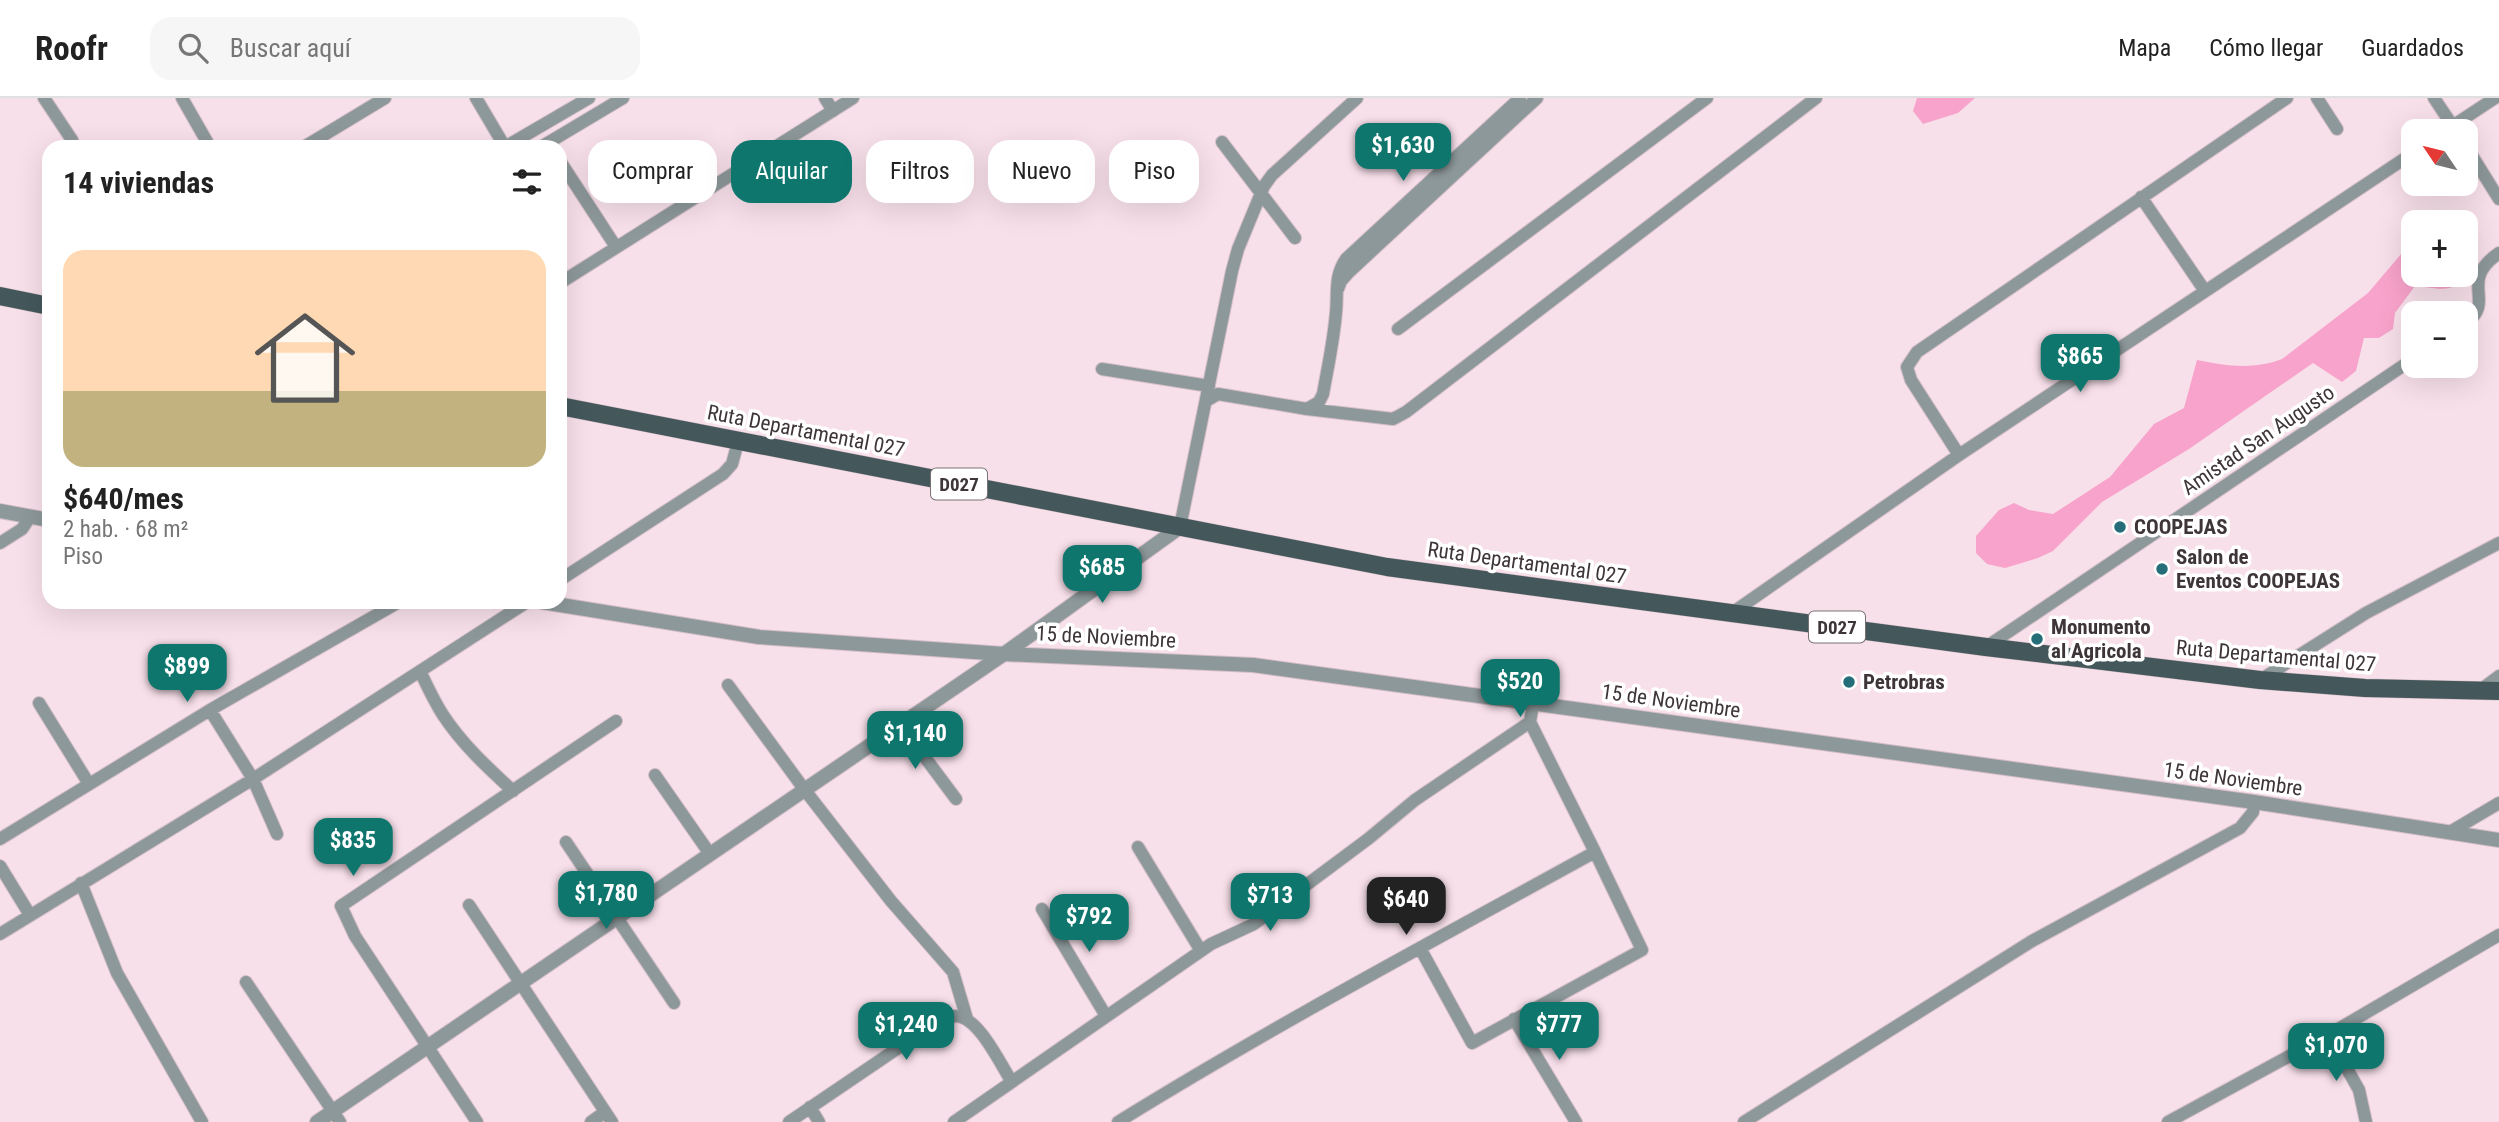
<!DOCTYPE html>
<html lang="es">
<meta charset="utf-8">
<style>
:root{--surface:#fff;--page:#f6f6f6;--text:#222;--muted:#767676;--line:#e0e0e0;--accent:#0f766e}
body{margin:0;font-family:"Roboto Condensed",sans-serif;background:var(--page);color:var(--text);height:100vh;display:flex;flex-direction:column;font-size:26px;white-space:nowrap}
*{box-sizing:border-box;margin:0}
p{font-size:23px;color:var(--muted)}
.icon{flex:none;width:38px;height:38px;fill:none;stroke:currentColor;stroke-width:2;stroke-linecap:round;stroke-linejoin:round}
.map{position:relative;flex:1;overflow:hidden}
.side{position:absolute;left:42px;top:42px;width:525px;height:469px;display:flex;flex-direction:column;background:var(--surface);border-radius:21px;box-shadow:0 7px 28px #0002}
.side>*{flex:none}
.guide{position:absolute;left:588px;top:42px;width:665px;height:63px;display:flex;gap:14px}
.needle{width:46px;rotate:305deg}
.fabs{position:absolute;left:2401px;top:21px;display:grid;gap:14px}
.fabs a{display:grid;place-items:center;width:77px;height:77px;border-radius:14px;background:var(--surface);box-shadow:0 7px 28px #0002;font-size:35px}
.price{position:absolute;translate:-50% -60px;padding:0 16px;border-radius:14px;background:var(--accent);color:#fff;font-size:23px;line-height:46px;filter:drop-shadow(0 2px 4px #0008)}
.price::after{content:'';position:absolute;left:50%;top:42px;width:21px;height:16px;margin-left:-10px;background:inherit;clip-path:polygon(0 0,100% 0,50% 100%)}
.price.selected{background:#222;color:#fff}
ul{padding:0;list-style:none}
li{display:grid;align-content:center;gap:14px;height:371px;padding:0 21px}
li span{display:grid;place-items:center;height:217px;border-radius:21px;color:#555}
li>.icon{margin-inline-start:auto}
span .icon{width:126px;height:126px;fill:#fffc;stroke-width:1}
li b{font-size:30px}
h2{display:flex;justify-content:space-between;align-items:center;height:84px;padding:0 21px;font-size:30px}
.pill{padding:0 24px;border-radius:21px;background:var(--surface);box-shadow:0 7px 28px #0002;font-size:24px;line-height:63px}
.pill.selected{background:var(--accent);color:#fff}
header{display:flex;align-items:center;gap:42px;box-sizing:border-box;height:98px;padding:0 35px;background:var(--surface);border-bottom:2px solid var(--line)}
header strong{font-size:33px}
nav{display:flex;gap:38px;margin-inline-start:auto;font-size:24px}
.search{width:490px;height:63px;background:var(--page);display:flex;align-items:center;gap:18px;box-sizing:border-box;padding:0 24px;border-radius:21px;color:var(--muted);font-size:26px}
.map>svg:first-child{display:block}
.green{fill:#f8a3cb}
.lines{fill:none;stroke-linecap:round;stroke-linejoin:round}
.minor-casing{stroke:#d3bec7;stroke-width:14}
.tertiary-casing{stroke:#d3bec7;stroke-width:16}
.primary-casing{stroke:#d3bec7;stroke-width:19}
.minor{stroke:#8d989a;stroke-width:12}
.tertiary{stroke:#8d989a;stroke-width:14}
.primary{stroke:#44585b;stroke-width:18}
.poi-dot{fill:#256d79;stroke:#fff;stroke-width:2.5}
.labels{text-anchor:middle;stroke-width:7;stroke-linejoin:round;paint-order:stroke}
.shield{fill:#fff;stroke:#787274;stroke-width:2}
.shield-label{font-size:19px;font-weight:bold;fill:#3e3539}
.street-label{font-size:21px;fill:#3e3539;stroke:#fff}
.poi-label{font-size:21px;font-weight:bold;fill:#3e3539;stroke:#fff;text-anchor:start}
</style>
<header>
<strong>Roofr</strong>
<div class="search"><svg class="icon" aria-label="search" viewBox="0 0 24 24"><circle cx="10" cy="10" r="6"/><path d="M15 15l6 6"/></svg>Buscar aquí</div>
<nav><a>Mapa</a><a>Cómo llegar</a><a>Guardados</a></nav>
</header>
<div class="map">
<svg width="2499" height="1024" viewBox="0 0 2499 1024">
<rect width="100%" height="100%" fill="#f8e0ea"/>
<path class="green" d="M1917,0h58l-17,15 -35,11 -10,-13z
M2413,142v35h53v-16l4,11c-16,26 -29,18 -55,16l-20,27 -2,16 -14,9h-15l-8,33 -14,11 -29,-19 -124,86 -87,53 -49,49 -15,7 -33,10 -18,-4 -11,-11v-17l23,-26 15,-7 15,7 24,4 57,-37 44,-53 30,-16 13,-48c29,6 56,10 85,-1l86,-66z"/>
<g class="lines">
<defs>
<path id="minor" d="M44,0l28,42 2,7
M182,0l28,49
M476,0l29,49
M825,0l8,13
M2317,0l20,31
M2434,0l22,33
M2445,33l50,-33
M1222,44l73,96
M2466,48l33,53
M304,49l81,-49
M505,49l84,-49
M541,49l82,-49
M560,63l56,86
M2141,99l64,94
M560,185l293,-185
M1338,191l3,-8 8,-9 188,-174
M2466,225c31,-22 -9,-41 33,-70
M1398,231l309,-231
M1102,271l107,17
M1206,303l12,-7 89,15 12,-7 4,-8c5,-28 11,-55 13,-82 2,-20 -2,-36 10,-53l174,-161
M1307,311l86,10 13,-7 410,-314
M1959,357l-48,-75 -4,-13 10,-15 370,-254
M1180,429l52,-256 6,-22 26,-63 8,-11 85,-77
M0,445l22,-14 8,-12
M560,482l163,-106 9,-10 6,-22
M1732,515l227,-158 454,-302
M1986,549l427,-288
M420,573c7,15 14,30 23,44 19,29 44,52 70,76
M2260,582l106,-67 133,-70
M728,587l76,104 87,112 62,71 14,47
M2479,593l20,-15
M39,605l50,81
M210,612l43,69 24,55
M1530,624l65,130
M900,626l56,75
M655,677l55,79
M2450,734l49,-29
M0,741l210,-129 189,-108
M566,744l108,161
M1138,749l63,104
M0,768l30,49
M81,785l36,90 85,149
M469,807l143,217
M1042,811l64,107
M0,836l253,-155 274,-177
M246,884l94,140
M1514,921l62,103
M2328,937l31,55 7,32
M810,1009l9,15
M477,1024l-122,-186 -14,-30 275,-185
M591,1024l14,-10
M789,1024l146,-99c6,-2 14,-7 21,-7 23,1 44,48 56,66
M954,1024l257,-178 43,-20 114,-85 47,-39 115,-78 3,-18
M1118,1024c155,-96 317,-182 477,-270l47,98 -170,93 -52,-95
M1744,1024l288,-181 208,-113 13,-16 1,-10
M2168,1024l160,-87 171,-100"/>
<path id="tertiary" d="M0,413l49,9
M542,504l217,35 245,17 249,11 1001,137 245,38
M317,1024l687,-468 176,-127"/>
<path id="primary" d="M0,198l49,10
M560,308l827,161 599,80 274,33 105,8 134,3"/>
</defs>
<use href="#minor" class="minor-casing"/>
<use href="#tertiary" class="tertiary-casing"/>
<use href="#primary" class="primary-casing"/>
<use href="#minor" class="minor"/>
<use href="#tertiary" class="tertiary"/>
<use href="#primary" class="primary"/>
</g>
<g class="poi-dot">
<circle cx="2120" cy="429" r="7"/>
<circle cx="2162" cy="471" r="7"/>
<circle cx="2037" cy="541" r="7"/>
<circle cx="1849" cy="584" r="7"/>
</g>
<g class="labels">
<g class="shield">
<rect x="931" y="370.5" width="56" height="31" rx="5"/>
<rect x="1809" y="513.5" width="56" height="31" rx="5"/>
</g>
<g class="shield-label">
<text x="959" y="393">D027</text>
<text x="1837" y="536">D027</text>
</g>
<g class="street-label">
<text transform="translate(806 333) rotate(11)" y="7">Ruta Departamental 027</text>
<text transform="translate(2258 342) rotate(-34)" y="7">Amistad San Augusto</text>
<text transform="translate(1527 465) rotate(8)" y="7">Ruta Departamental 027</text>
<text transform="translate(1106 539) rotate(3)" y="7">15 de Noviembre</text>
<text transform="translate(2276 558) rotate(5)" y="7">Ruta Departamental 027</text>
<text transform="translate(1671 603) rotate(8)" y="7">15 de Noviembre</text>
<text transform="translate(2233 681) rotate(8)" y="7">15 de Noviembre</text>
</g>
<g class="poi-label">
<text x="2134" y="436">COOPEJAS</text>
<text x="2176" y="466">Salon de<tspan x="2176" dy="24">Eventos COOPEJAS</tspan></text>
<text x="2051" y="536">Monumento<tspan x="2051" dy="24">al Agricola</tspan></text>
<text x="1863" y="591">Petrobras</text>
</g>
</g>
</svg>
<div class="fabs">
<a><svg class="needle" viewBox="-14 -14 28 28"><path d="M0-13l5 13h-10z" fill="#e53935"/><path d="M0 13l5-13h-10z" fill="#767676"/></svg></a>
<a>+</a>
<a>−</a>
</div>
<b class="price" style="left:1403px;top:85px">$1,630</b>
<b class="price" style="left:2080px;top:296px">$865</b>
<b class="price" style="left:1102px;top:507px">$685</b>
<b class="price" style="left:187px;top:606px">$899</b>
<b class="price" style="left:1520px;top:621px">$520</b>
<b class="price" style="left:915px;top:673px">$1,140</b>
<b class="price" style="left:353px;top:780px">$835</b>
<b class="price" style="left:606px;top:833px">$1,780</b>
<b class="price" style="left:1270px;top:835px">$713</b>
<b class="price selected" style="left:1406px;top:839px">$640</b>
<b class="price" style="left:1089px;top:856px">$792</b>
<b class="price" style="left:906px;top:964px">$1,240</b>
<b class="price" style="left:1559px;top:964px">$777</b>
<b class="price" style="left:2336px;top:985px">$1,070</b>
<div class="guide">
<a class="pill">Comprar</a>
<a class="pill selected">Alquilar</a>
<a class="pill">Filtros</a>
<a class="pill">Nuevo</a>
<a class="pill">Piso</a>
</div>
<section class="side">
<h2>14 viviendas<svg class="icon" aria-label="filters" viewBox="0 0 24 24"><path d="M4 7h16M4 17h16"/><circle cx="9" cy="7" r="2"/><circle cx="15" cy="17" r="2"/></svg></h2>
<ul>
<li><span style="background:linear-gradient(#ffd9b3 65%,#c2b280 0)"><svg class="icon" aria-label="home" viewBox="0 0 24 24"><path d="M3 11l9-7 9 7M6 9v11h12V9"/></svg></span><div><b>$640/mes</b><p>2 hab. · 68 m²</p><p>Piso</p></div></li>
</ul>
</section>
</div>
